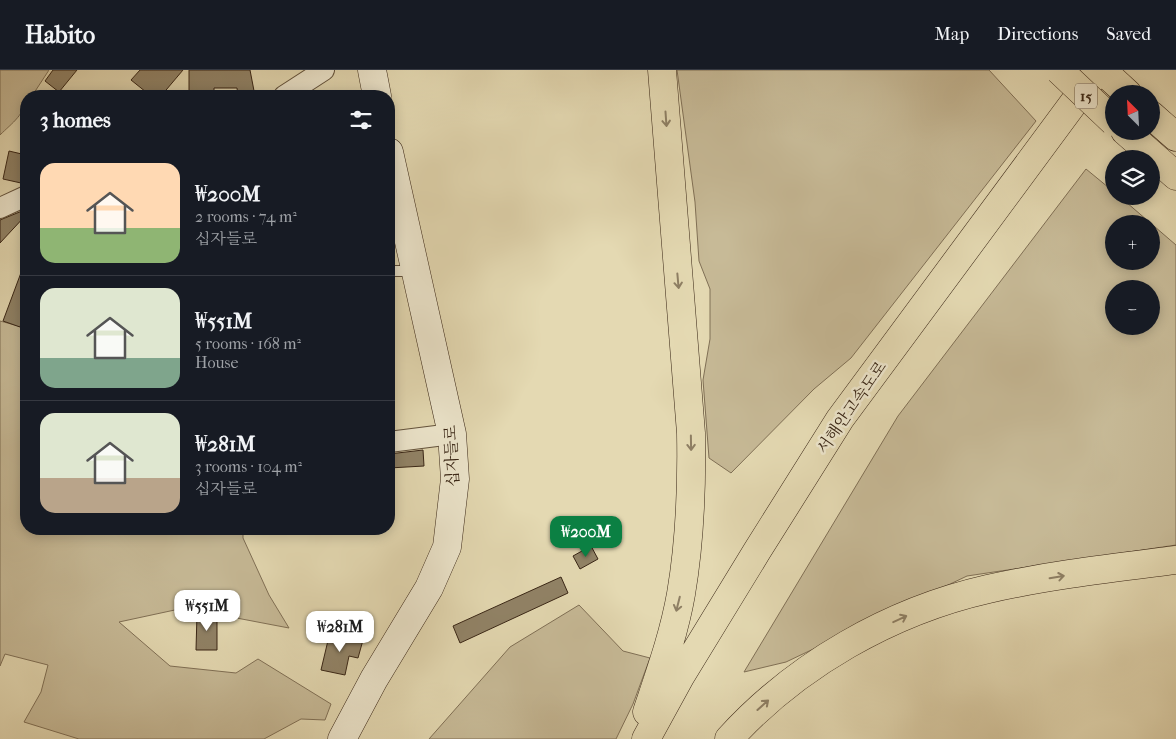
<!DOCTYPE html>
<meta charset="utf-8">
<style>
:root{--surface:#171b24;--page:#242831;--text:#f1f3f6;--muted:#9ea1a6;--line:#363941;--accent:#0b8043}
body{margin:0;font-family:"IM FELL French Canon","Noto Serif KR",serif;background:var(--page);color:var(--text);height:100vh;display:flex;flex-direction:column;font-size:19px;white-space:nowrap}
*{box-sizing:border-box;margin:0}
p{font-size:16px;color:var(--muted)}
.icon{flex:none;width:28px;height:28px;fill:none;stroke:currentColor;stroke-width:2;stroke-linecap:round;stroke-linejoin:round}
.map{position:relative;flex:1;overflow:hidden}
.sheet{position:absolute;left:20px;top:20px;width:375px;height:445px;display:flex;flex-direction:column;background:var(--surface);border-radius:20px;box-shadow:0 2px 12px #0003}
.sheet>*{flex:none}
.needle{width:32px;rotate:336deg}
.tools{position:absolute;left:1105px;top:15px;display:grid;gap:10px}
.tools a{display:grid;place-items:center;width:55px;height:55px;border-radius:50%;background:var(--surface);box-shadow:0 2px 12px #0003;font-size:25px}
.price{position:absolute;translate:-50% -42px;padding:0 11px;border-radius:10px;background:#fff;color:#222;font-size:16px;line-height:32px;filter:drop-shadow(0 1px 2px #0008)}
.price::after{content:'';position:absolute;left:50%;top:30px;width:15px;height:11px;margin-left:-8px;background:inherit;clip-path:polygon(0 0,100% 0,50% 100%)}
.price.selected{background:var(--accent);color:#fff}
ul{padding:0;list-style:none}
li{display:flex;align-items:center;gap:15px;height:125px;padding:0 20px}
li+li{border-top:1px solid var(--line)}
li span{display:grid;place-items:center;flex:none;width:140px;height:100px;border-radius:15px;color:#555}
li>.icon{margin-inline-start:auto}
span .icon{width:60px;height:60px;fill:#fffc;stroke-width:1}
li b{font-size:21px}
h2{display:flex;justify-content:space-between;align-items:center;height:60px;padding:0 20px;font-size:21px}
header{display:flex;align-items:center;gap:30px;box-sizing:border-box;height:70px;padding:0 25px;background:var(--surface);border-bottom:1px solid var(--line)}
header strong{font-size:24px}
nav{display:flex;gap:28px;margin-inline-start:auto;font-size:18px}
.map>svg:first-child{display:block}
.green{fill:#c7ba97;stroke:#807056;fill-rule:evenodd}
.building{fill:#918367;stroke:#382515}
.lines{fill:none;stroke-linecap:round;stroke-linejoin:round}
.service-casing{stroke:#63523c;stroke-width:12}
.minor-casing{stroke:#63523c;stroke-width:22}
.secondary-casing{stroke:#382515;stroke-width:29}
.motorway-casing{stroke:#382515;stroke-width:29}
.service{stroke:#ede6cd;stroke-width:10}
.minor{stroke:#ede6cd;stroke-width:20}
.secondary{stroke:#ede6cd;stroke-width:28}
.motorway{stroke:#e4d9b2;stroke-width:28}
.motorway-bridge-casing{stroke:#382515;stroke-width:29;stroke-linecap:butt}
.motorway-bridge{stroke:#e4d9b2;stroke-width:28}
.oneway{stroke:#8e7f64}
.labels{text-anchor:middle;stroke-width:5;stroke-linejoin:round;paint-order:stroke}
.shield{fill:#ede6cd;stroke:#6e5f4c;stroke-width:1}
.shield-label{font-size:15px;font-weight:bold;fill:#382515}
.street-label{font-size:16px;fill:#382515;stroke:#ede6cd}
</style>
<header>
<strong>Habito</strong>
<nav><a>Map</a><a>Directions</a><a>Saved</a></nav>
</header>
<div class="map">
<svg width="1176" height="669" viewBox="0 0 1176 669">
<rect width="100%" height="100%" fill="#e4d9b2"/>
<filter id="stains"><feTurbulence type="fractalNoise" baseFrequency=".004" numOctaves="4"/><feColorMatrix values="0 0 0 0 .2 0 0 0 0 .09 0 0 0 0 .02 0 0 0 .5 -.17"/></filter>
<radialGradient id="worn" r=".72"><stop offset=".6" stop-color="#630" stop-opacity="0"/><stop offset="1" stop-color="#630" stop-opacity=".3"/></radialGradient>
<path class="green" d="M0,0h49l-17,26h-6c0,18 -14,27 -26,39z
M677,0h312l47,51 -185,237 -37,31 -83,84 -22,-15 -6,-78 7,-41v-50l-11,-28 -4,-59z
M1086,99l28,23v4h5l57,49v300l-209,31 -181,86 -42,10 154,-256zM1114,154h37v37h-37zM1114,219h37v37h-37z
M0,251l26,7v201h217v9l26,57 20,33 -105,-20 -65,14 51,44 66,7 22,-14 73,45 -6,16 -24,-1 -37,20h-185l-55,-17 17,-30 7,-27 -43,-11 -5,12z
M579,535l44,46 27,7 -17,46 -17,35h-187l81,-92z"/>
<path class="building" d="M53,0h24l-18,22 -14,-11z
M140,0h43l-22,26h-10l-20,-16z
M189,0h61l5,26h-17l-1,-8h-23v8h-25z
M9,81l17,4 -5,28 -18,-4z
M22,141l4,4 -26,28v-23z
M25,192h1v59l-4,-1 -2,7 -17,-6z
M423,380l1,16 -35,2v-14z
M591,476l7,13 -18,10 -7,-13z
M561,507l7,16 -108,50 -7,-17z
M197,544h20v36h-21z
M330,562l33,8 -5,18 -9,-2 -4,19 -24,-5z"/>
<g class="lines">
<defs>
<path id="service" d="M389,201h26"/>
<path id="minor" d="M284,26l40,-26
M0,138l26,-12
M389,372l63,-8"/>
<path id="secondary" d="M372,0l5,26
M342,669l32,-60 55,-91 18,-41 8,-68 -3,-45 -63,-282"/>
<path id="motorway" d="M1102,0l26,24
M1151,45l25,22
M1125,61l51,45
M647,642c13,-39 27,-78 34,-118 9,-53 11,-108 10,-161l-29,-363
M646,669l34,-62 77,-126 83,-132 258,-349
M729,669c67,-74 162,-128 259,-150 62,-14 125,-21 188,-29"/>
</defs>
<use href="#service" class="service-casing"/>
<use href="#minor" class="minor-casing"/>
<use href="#secondary" class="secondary-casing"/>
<use href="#motorway" class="motorway-casing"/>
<use href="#service" class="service"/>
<use href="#minor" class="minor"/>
<use href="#secondary" class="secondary"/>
<use href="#motorway" class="motorway"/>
<defs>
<path id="motorway-bridge" d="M1059,0l55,52"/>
</defs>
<use href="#motorway-bridge" class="motorway-bridge-casing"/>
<use href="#motorway-bridge" class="motorway-bridge"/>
</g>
<defs><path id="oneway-shaft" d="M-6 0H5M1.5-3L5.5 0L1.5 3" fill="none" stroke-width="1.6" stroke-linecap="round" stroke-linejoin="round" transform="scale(1.25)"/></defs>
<g class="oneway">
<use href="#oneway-shaft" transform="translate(666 49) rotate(86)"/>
<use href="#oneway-shaft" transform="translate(678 211) rotate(85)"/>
<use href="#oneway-shaft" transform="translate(691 373) rotate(89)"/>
<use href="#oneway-shaft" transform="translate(1057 507) rotate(-9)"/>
<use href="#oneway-shaft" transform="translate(678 534) rotate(104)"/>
<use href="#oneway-shaft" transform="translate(900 549) rotate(-25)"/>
<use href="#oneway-shaft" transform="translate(763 635) rotate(-42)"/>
</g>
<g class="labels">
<rect class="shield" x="1075" y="13.5" width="22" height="25" rx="4"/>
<g class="shield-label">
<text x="1086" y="31">15</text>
</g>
<g class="street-label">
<text transform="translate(851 337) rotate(-55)" y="6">서해안고속도로</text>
<text transform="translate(451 386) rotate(-93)" y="6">십자들로</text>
</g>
</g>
<rect width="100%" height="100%" filter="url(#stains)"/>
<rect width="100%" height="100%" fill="url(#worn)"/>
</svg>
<div class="tools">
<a><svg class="needle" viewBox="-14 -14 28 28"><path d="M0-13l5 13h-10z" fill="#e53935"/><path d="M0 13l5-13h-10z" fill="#9ea1a6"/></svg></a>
<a><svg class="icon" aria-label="layers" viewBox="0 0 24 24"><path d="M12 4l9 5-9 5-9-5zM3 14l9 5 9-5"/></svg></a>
<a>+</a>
<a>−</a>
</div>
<b class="price selected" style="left:586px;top:488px">₩200M</b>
<b class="price" style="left:207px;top:562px">₩551M</b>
<b class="price" style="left:340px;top:583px">₩281M</b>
<section class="sheet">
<h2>3 homes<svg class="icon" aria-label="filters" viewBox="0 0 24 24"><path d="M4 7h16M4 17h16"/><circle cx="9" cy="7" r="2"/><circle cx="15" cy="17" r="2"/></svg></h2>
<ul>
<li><span style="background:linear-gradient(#ffd9b3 65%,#8fb573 0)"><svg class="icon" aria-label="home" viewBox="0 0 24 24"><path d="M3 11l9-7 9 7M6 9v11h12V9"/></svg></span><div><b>₩200M</b><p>2 rooms · 74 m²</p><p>십자들로</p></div></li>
<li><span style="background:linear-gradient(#dfe7d0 70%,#7fa58c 0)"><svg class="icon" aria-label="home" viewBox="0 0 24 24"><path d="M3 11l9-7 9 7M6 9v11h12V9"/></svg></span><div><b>₩551M</b><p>5 rooms · 168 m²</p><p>House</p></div></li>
<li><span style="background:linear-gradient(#dfe7d0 65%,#b9a48a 0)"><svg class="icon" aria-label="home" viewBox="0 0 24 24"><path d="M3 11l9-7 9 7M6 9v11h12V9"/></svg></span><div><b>₩281M</b><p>3 rooms · 104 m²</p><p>십자들로</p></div></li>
</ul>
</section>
</div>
